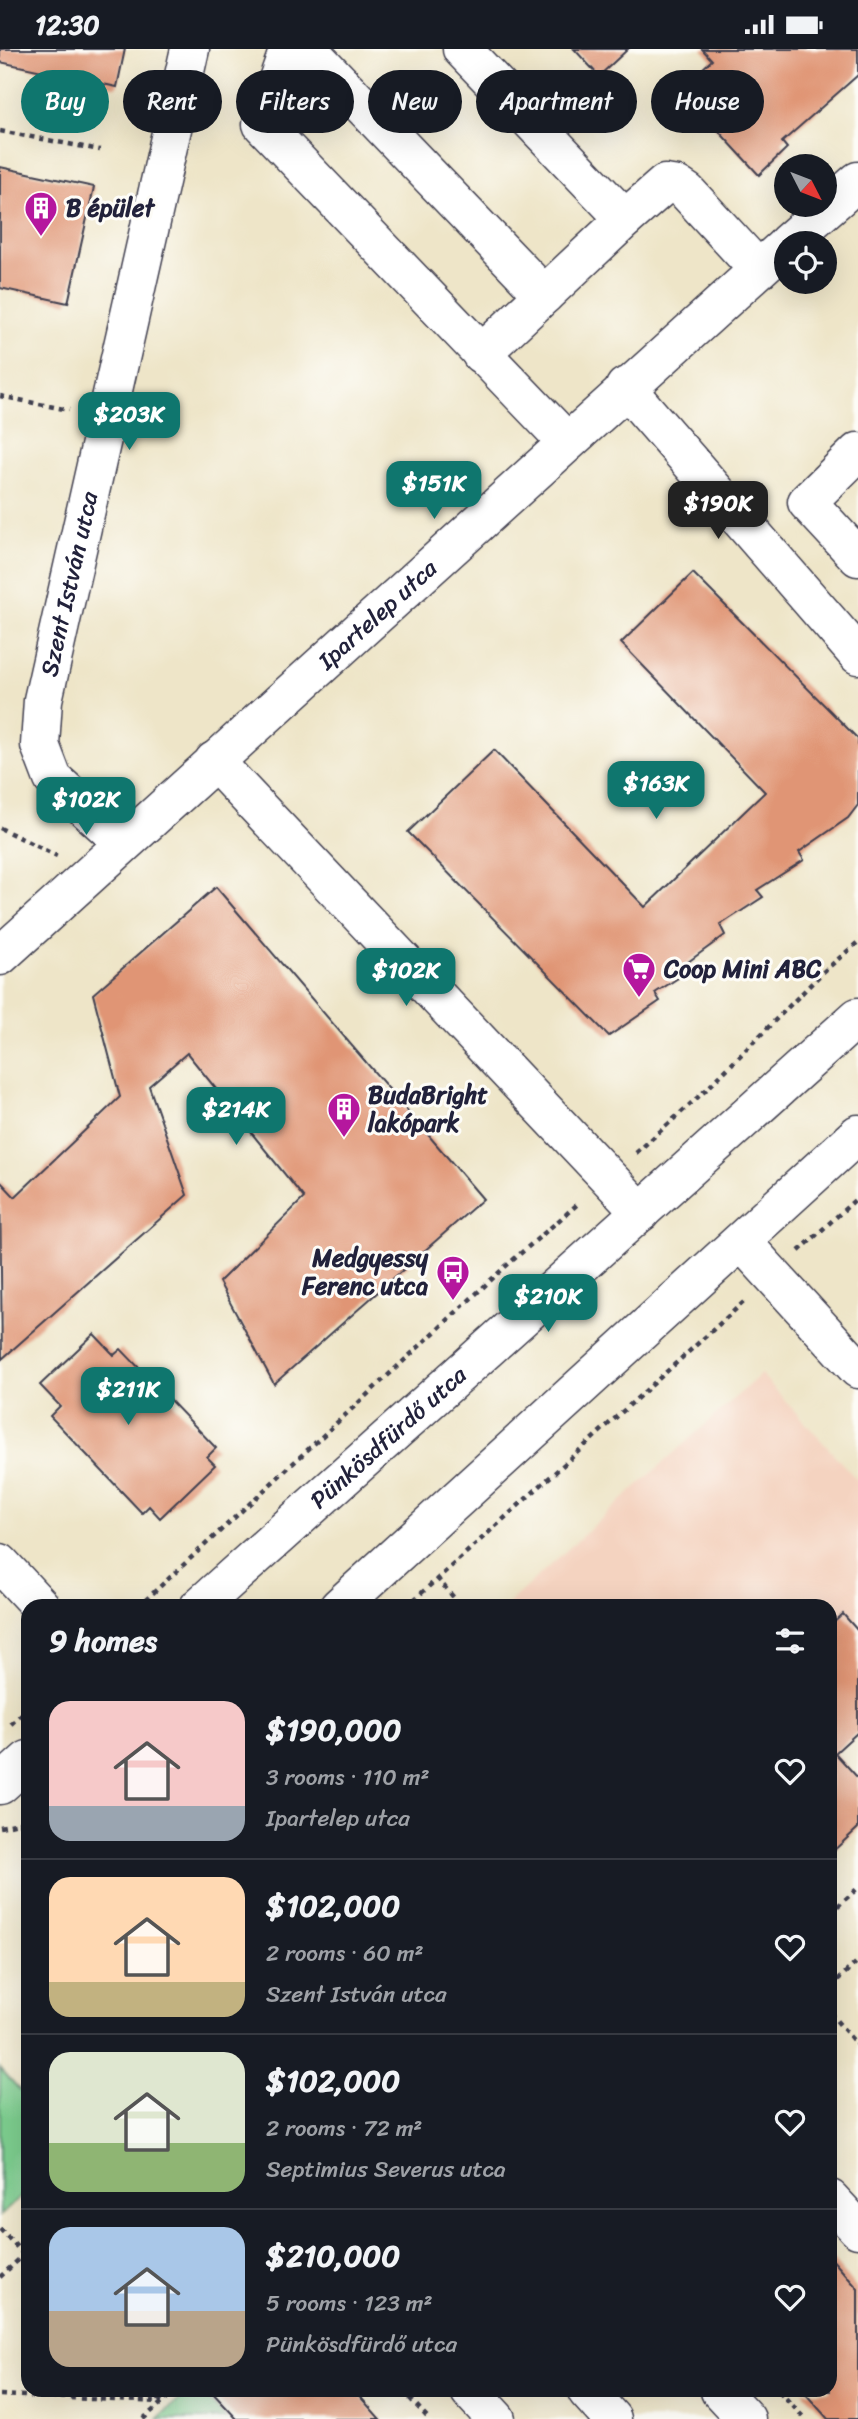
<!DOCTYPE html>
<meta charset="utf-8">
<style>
:root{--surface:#171b24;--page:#242831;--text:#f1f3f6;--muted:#9ea1a6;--line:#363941;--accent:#0f766e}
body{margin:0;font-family:Sriracha,sans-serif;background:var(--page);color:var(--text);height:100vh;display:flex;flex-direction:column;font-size:26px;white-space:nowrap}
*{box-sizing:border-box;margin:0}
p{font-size:23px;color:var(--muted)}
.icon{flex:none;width:38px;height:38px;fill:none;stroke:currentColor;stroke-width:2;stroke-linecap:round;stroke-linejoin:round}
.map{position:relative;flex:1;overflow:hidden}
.sheet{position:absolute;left:21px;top:1550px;width:816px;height:798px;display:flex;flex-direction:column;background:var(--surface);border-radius:21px;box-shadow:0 7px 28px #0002}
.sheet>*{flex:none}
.banner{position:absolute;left:21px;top:21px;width:817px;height:63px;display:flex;gap:14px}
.needle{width:46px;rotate:132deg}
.controls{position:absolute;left:774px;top:105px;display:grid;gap:14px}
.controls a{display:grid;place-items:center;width:63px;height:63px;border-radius:50%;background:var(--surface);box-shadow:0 7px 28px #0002;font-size:35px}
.price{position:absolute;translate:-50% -60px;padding:0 16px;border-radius:14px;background:var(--accent);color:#fff;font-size:23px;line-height:46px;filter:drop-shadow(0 2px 4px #0008)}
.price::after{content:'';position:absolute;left:50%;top:42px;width:21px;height:16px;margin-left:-10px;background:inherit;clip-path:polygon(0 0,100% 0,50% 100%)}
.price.on{background:#222;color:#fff}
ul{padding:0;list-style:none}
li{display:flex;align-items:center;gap:21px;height:175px;padding:0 28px}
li+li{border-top:2px solid var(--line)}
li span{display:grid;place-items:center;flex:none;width:196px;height:140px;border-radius:21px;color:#555}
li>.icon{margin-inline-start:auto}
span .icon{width:84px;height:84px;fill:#fffc;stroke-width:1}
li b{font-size:30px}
h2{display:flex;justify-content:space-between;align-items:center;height:84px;padding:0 28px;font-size:30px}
.pill{padding:0 24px;border-radius:32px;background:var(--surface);box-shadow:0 7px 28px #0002;font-size:24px;line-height:63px}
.pill.on{background:var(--accent);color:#fff}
.status{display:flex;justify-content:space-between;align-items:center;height:49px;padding:0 35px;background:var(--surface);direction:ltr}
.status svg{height:19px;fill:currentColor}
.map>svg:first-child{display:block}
.built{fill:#f4d3c0}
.green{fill:#7bcc8d;stroke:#4e7764;stroke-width:2}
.building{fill:#e09575}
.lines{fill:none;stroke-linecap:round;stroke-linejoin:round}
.minor-casing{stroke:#413f50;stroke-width:41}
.path{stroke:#413f50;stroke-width:4.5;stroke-dasharray:5 5;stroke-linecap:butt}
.minor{stroke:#fff;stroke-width:38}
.labels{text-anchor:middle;stroke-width:6;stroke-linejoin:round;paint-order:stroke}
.poi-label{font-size:24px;font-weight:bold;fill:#22223b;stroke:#fdfcf7;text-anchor:start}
.street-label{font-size:24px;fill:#22223b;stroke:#fdfcf7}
</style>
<div class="status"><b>12:30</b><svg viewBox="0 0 49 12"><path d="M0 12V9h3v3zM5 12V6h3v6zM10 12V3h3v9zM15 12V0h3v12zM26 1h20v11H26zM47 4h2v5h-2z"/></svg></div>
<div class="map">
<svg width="858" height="2370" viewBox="0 0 858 2370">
<rect width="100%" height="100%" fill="#fdfcf7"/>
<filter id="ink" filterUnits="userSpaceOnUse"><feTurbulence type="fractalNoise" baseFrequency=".0143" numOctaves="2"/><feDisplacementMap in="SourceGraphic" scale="14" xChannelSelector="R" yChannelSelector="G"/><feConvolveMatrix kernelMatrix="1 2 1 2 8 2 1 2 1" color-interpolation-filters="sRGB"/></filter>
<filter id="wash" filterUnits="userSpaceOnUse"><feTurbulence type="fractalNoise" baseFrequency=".00686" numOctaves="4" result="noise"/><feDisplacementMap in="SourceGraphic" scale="28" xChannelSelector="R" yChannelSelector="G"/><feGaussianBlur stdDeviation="1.57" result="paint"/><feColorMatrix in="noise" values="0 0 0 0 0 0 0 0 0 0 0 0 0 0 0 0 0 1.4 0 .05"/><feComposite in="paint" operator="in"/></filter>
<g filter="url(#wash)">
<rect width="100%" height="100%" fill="#eee5c8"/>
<path class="built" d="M761,1325l97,107v251l-23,21 23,25v50l-28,26v-247h-326z"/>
<path class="green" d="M0,2019l28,31v91l-28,26z
M189,2342h12l25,28h-69z"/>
<g id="blocks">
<path class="building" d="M0,0h125l-8,38 -117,-25z
M574,0h54l-29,27z
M702,0h156v26l-76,67 5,6 -28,27 -79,-86 32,-29z
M0,118l94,20 -26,116 -68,-15z
M693,524l165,166v66l-10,13 -49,34 5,8 -47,30 6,7 -43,28 5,10 -37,27 4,7 -37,24 5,8 -51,35 -201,-204 86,-82 151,157 120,-115 -144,-149z
M216,838l267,312 -209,185 -55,-102 85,-84 -117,-145 -38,33 38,109 -185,164 -2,-178 15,16 105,-100 -27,-103z
M94,1285l20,21 7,-6 95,99 -9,9 8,8 -55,53 -11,-12 -7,7 -92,-97 10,-10 -20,-21z
M843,1565l15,17v101l-23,21 23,25v50l-28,26v-228z
M830,2208l28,32v130h-30l-25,-28h27z
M211,2342h144l25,28h-143z"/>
</g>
</g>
<g filter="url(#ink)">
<use href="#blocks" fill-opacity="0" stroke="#413f50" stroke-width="2"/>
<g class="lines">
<defs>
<g id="minor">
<path d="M289,0l-27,75 304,317"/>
<path d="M308,0l236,246"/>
<path d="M462,0l163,170 40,-35 13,2 9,6 71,77"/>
<path d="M787,194l71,-62"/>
<path d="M481,305l144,-135"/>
<path d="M625,338l233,268"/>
<path d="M858,403l-51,50 51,55"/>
<path d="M214,712l427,451"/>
<path id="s1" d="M124,794l-71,-64 -13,-34 3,-45 147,-651"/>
<path id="s2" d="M0,907l786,-711"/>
<path d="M742,1193l116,127"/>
<path d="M0,1514l41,44"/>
<path id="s3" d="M199,1558l659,-590"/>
<path d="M339,1558l519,-473"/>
<path d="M0,1736l28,-25"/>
<path d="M830,2150l28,30"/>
<path d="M470,2342l26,28"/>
<path d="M587,2342l25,28"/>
<path d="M720,2342l26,28"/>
</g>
</defs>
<use href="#minor" class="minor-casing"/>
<path class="path" d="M0,82l100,19
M0,347l69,14
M0,779l57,28
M636,1104l71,-64 115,-116 36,-31
M799,1202l59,-54
M437,1529l25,29
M138,1558l368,-341 73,-63
M406,1558l340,-307
M11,1675l17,-16
M19,1774l9,4
M0,1778l19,-4 5,-6
M830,1864l28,-25
M830,1938l28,-26
M830,1964l28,33
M0,2180l28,30
M0,2228l28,-26
M151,2342l11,11
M403,2342l26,28
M779,2342l26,28
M0,2346l162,7
M143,2370l32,-28"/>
<use href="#minor" class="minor"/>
</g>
</g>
<defs>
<symbol id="building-pin" viewBox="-11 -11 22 30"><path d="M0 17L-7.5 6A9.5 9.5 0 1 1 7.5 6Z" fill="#b5179e" stroke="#fdfcf7"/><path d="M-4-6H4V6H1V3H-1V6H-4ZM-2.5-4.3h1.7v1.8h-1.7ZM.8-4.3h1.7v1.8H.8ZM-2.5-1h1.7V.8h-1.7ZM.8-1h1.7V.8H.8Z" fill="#fff"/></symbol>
<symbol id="supermarket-pin" viewBox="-11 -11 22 30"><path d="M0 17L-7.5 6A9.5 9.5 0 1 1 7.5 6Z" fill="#b5179e" stroke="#fdfcf7"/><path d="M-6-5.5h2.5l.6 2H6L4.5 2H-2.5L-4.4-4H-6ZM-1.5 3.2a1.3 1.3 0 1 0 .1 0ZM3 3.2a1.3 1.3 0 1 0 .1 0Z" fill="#fff"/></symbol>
<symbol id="bus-pin" viewBox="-11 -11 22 30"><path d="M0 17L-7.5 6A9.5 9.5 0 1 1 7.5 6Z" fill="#b5179e" stroke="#fdfcf7"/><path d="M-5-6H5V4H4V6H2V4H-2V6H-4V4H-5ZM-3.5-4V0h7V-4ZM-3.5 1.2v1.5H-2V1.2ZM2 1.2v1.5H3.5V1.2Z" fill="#fff"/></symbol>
</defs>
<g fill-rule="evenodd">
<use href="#building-pin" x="22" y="140" width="38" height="52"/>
<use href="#supermarket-pin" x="620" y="901" width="38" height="52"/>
<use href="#building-pin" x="325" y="1041" width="38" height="52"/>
<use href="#bus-pin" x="434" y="1204" width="38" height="52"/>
</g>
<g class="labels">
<g class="poi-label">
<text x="66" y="167">B épület</text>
<text x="664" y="928">Coop Mini ABC</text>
<text x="368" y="1054">BudaBright<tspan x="368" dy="28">lakópark</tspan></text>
<text x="428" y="1217" text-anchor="end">Medgyessy<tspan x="428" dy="28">Ferenc utca</tspan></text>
</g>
<g class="street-label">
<text dy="8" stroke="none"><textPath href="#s1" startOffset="296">Szent István utca</textPath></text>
<text dy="8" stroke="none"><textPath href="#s2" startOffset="509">Ipartelep utca</textPath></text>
<text dy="8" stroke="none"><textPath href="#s3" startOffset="254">Pünkösdfürdő utca</textPath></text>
</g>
</g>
</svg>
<div class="controls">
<a><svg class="needle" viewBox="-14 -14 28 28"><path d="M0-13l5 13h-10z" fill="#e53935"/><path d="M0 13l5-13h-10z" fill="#9ea1a6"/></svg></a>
<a><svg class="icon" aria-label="locate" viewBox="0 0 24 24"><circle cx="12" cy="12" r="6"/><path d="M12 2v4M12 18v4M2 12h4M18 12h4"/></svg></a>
</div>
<b class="price" style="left:129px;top:403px">$203K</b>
<b class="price" style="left:434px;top:472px">$151K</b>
<b class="price on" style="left:718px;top:492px">$190K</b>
<b class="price" style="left:656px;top:772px">$163K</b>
<b class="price" style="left:86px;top:788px">$102K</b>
<b class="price" style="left:406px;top:959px">$102K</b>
<b class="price" style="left:236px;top:1098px">$214K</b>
<b class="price" style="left:548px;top:1285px">$210K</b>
<b class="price" style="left:128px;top:1378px">$211K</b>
<div class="banner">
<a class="pill on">Buy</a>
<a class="pill">Rent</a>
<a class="pill">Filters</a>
<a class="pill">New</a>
<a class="pill">Apartment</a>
<a class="pill">House</a>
</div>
<section class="sheet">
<h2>9 homes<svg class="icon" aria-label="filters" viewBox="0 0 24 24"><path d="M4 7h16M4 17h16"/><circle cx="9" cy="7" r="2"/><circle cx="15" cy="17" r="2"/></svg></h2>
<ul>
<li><span style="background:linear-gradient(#f6c9c9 75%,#9aa5b1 0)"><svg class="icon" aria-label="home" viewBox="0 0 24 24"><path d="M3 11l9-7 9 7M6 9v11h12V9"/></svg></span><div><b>$190,000</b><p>3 rooms · 110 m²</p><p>Ipartelep utca</p></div><svg class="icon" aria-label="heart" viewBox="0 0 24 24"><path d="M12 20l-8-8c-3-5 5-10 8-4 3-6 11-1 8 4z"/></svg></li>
<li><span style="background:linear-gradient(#ffd9b3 75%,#c2b280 0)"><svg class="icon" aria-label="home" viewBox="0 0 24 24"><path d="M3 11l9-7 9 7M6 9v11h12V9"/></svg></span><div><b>$102,000</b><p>2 rooms · 60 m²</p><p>Szent István utca</p></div><svg class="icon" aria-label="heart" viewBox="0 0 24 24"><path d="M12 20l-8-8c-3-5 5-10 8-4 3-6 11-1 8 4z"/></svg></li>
<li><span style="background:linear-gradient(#dfe7d0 65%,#8fb573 0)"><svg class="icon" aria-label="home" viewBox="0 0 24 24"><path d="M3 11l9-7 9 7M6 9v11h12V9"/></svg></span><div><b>$102,000</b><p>2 rooms · 72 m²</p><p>Septimius Severus utca</p></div><svg class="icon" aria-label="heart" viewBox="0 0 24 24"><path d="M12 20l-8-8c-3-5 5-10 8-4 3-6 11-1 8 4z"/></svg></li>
<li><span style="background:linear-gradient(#a9c7e8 60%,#b9a48a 0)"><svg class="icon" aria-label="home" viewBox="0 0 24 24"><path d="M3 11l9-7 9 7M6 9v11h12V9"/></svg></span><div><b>$210,000</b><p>5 rooms · 123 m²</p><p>Pünkösdfürdő utca</p></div><svg class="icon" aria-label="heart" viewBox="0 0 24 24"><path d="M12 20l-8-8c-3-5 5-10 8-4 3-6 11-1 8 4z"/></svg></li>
</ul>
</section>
</div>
